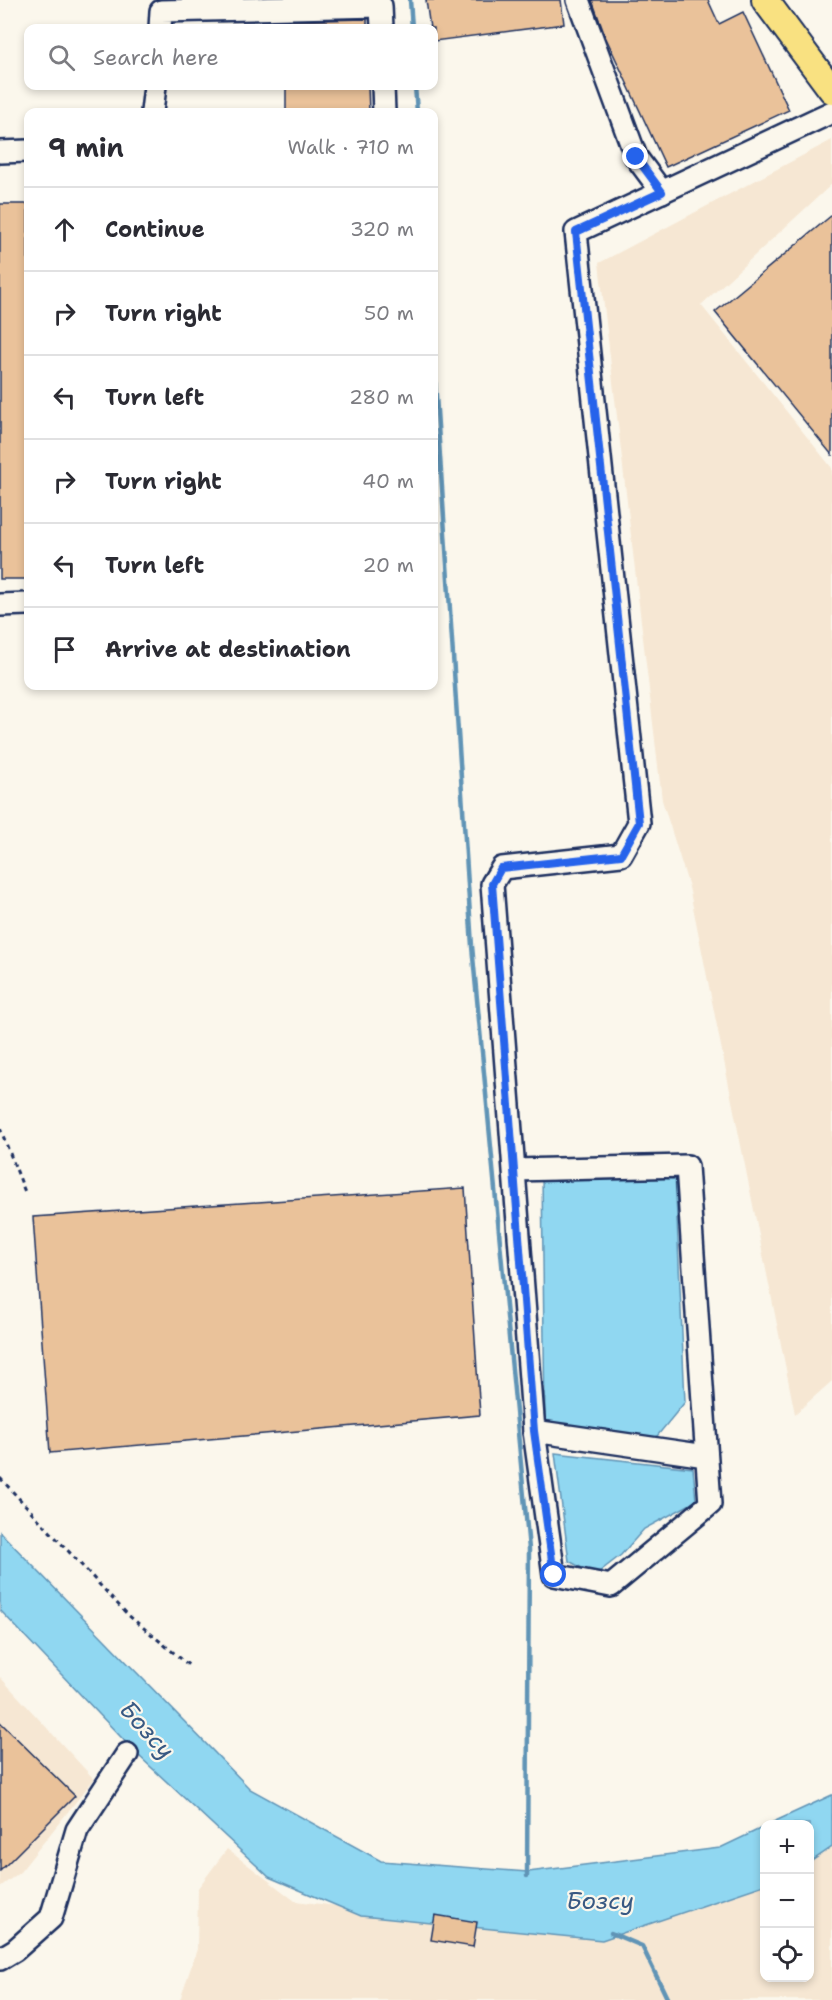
<!DOCTYPE html>
<meta charset="utf-8">
<style>
body{margin:0;font-family:"Shantell Sans",sans-serif;background:#f7f7f7;color:#2b2b33}
.controls{position:absolute;right:18px;bottom:18px;display:grid;overflow:hidden;border-radius:12px;box-shadow:0 3px 9px #0003}
.controls button{width:54px;height:54px;display:grid;place-items:center;padding:0;border:0;border-bottom:2px solid #e1e1e2;background:#fff;color:#2b2b33;font:30px sans-serif}
.stop{position:absolute;width:18px;height:18px;margin:-14px;border:4px solid #2563eb;border-radius:50%;background:#fff}
.stop.end{background:#2563eb;border-color:#fff;box-shadow:0 2px 6px #0008}
.list{margin:0;padding:0;list-style:none}
h2{display:flex;justify-content:space-between;align-items:center;height:78px;margin:0;padding:0 24px;font-size:26px}
h2 small{font-size:20px;font-weight:400;color:#7c7c81}
.list li{display:grid;grid-template-columns:39px 1fr auto;gap:18px;align-items:center;box-sizing:border-box;height:84px;padding:0 24px;border-top:2px solid #e1e1e2}
.list b{display:block;font-size:22px;white-space:nowrap}
.list em{font-size:20px;font-style:normal;color:#7c7c81}
.icon{flex:none;width:33px;height:33px;fill:none;stroke:currentColor;stroke-width:2;stroke-linecap:round;stroke-linejoin:round}
.map{position:relative;flex:none;width:832px;height:2000px;overflow:hidden}
.search{position:absolute;background:#fff;box-shadow:0 3px 9px #0003;left:24px;top:24px;width:414px;height:66px;display:flex;align-items:center;gap:15px;box-sizing:border-box;padding:0 21px;border-radius:12px;color:#7c7c81;font-size:22px}
.panel{position:absolute;background:#fff;box-shadow:0 3px 9px #0003;left:24px;top:108px;width:414px;height:582px;border-radius:12px}
.map>svg:first-child{display:block}
.built{fill:#f6e7d3}
.water{fill:#90d7f1;stroke:#6194b6;stroke-width:1.5}
.lines{fill:none;stroke-linecap:round;stroke-linejoin:round}
.stream{stroke:#6194b6;stroke-width:4.5}
.building{fill:#eac29a;stroke:#1b2f5e;stroke-width:1.5}
.minor-casing{stroke:#1b2f5e;stroke-width:26}
.major-casing{stroke:#1b2f5e;stroke-width:30}
.path{stroke:#1b2f5e;stroke-width:3;stroke-dasharray:4.5 4.5;stroke-linecap:butt}
.minor{stroke:#fbf7ec;stroke-width:21}
.major{stroke:#f9e181;stroke-width:26}
.route{stroke:#2563eb;stroke-width:8}
.labels{text-anchor:middle;dominant-baseline:central;stroke-width:4.5;stroke-linejoin:round;paint-order:stroke}
.water-label{font-size:24px;font-style:italic;fill:#385983;stroke:#fbf7ec}
</style>
<div class="map">
<svg width="832" height="2000" viewBox="0 0 832 2000">
<rect width="100%" height="100%" fill="#fbf7ec"/>
<filter id="ink" filterUnits="userSpaceOnUse"><feTurbulence type="fractalNoise" baseFrequency=".0167" numOctaves="2"/><feDisplacementMap in="SourceGraphic" scale="12" xChannelSelector="R" yChannelSelector="G"/><feConvolveMatrix kernelMatrix="1 2 1 2 8 2 1 2 1" color-interpolation-filters="sRGB"/></filter>
<g filter="url(#ink)">
<g class="built">
<polygon points="832,140 832,184 701,305 832,468 832,1381 795,1414 689,887 662,800 599,263"/>
<polygon points="0,1677 94,1779 20,1872 0,1887"/>
<polygon points="832,1843 832,2000 180,2000 197,1949 198,1888 227,1849 295,1901 510,1926 764,1871 764,1978 810,1978 810,1852"/>
</g>
<g class="water">
<polygon points="675,1173 685,1402 653,1441 611,1430 545,1424 542,1174"/>
<polygon points="555,1453 693,1468 696,1501 644,1529 621,1555 595,1575 569,1561"/>
<polygon points="0,1532 250,1789 381,1861 528,1872 720,1848 764,1827 764,1885 602,1940 361,1916 269,1877 138,1755 0,1610"/>
<polygon points="832,1795 832,1847 810,1862 810,1824 769,1824"/>
</g>
<g class="lines">
<g class="stream">
<polyline points="410,0 412,28"/>
<polyline points="415,86 417,112"/>
<polyline points="434,365 472,946 529,1549 527,1876"/>
<polyline points="611,1933 642,1946 668,2000"/>
</g>
</g>
<g class="building">
<polygon points="426,0 561,0 564,24 434,41 434,28 430,28"/>
<polygon points="592,0 708,0 719,24 743,12 789,110 666,167 605,36"/>
<polygon points="367,19 367,28 273,28 273,21"/>
<polygon points="286,86 368,86 369,112 286,112"/>
<rect x="0" y="204" width="28" height="375"/>
<polygon points="832,215 832,455 715,312"/>
<polygon points="465,1188 480,1415 50,1453 33,1217"/>
<polygon points="0,1722 75,1796 0,1871"/>
<polygon points="435,1915 477,1922 473,1947 431,1940"/>
</g>
<g class="lines">
<g class="minor-casing">
<g id="minor">
<polyline points="578,0 636,157 662,192"/>
<polyline points="160,28 161,11 381,6 382,28"/>
<polyline points="383,86 384,112"/>
<polyline points="152,112 155,86"/>
<polyline points="0,152 28,151"/>
<polyline points="0,605 28,604"/>
<polyline points="514,1170 687,1166 710,1504 611,1586 554,1575 534,1431 492,884 502,868 621,855 639,823 576,232 832,112"/>
<polyline points="534,1431 706,1456"/>
<polyline points="0,1959 15,1950 51,1918 77,1830 127,1754"/>
</g>
</g>
<g class="major-casing">
<polyline id="major" points="765,0 832,90"/>
</g>
<g class="path">
<polyline points="0,1128 25,1192"/>
<polyline points="0,1478 128,1615 191,1667"/>
</g>
<use href="#minor" class="minor"/>
<use href="#major" class="major"/>
</g>
</g>
<g class="lines" filter="url(#ink)">
<polyline class="route" points="554,1575 534,1431 492,884 501,868 621,855 639,823 576,232 662,192 636,157"/>
</g>
<g class="labels">
<g class="water-label">
<text transform="translate(147 1730) rotate(48)">Бозсу</text>
<text x="600" y="1901">Бозсу</text>
</g>
</g>
</svg>
<div class="controls">
<button>+</button>
<button>−</button>
<button><svg class="icon" aria-label="locate" viewBox="0 0 24 24"><circle cx="12" cy="12" r="6"/><path d="M12 2v4M12 18v4M2 12h4M18 12h4"/></svg></button>
</div>
<div class="stop" style="left:554px;top:1575px"></div>
<div class="stop end" style="left:636px;top:157px"></div>
<div class="search"><svg class="icon" aria-label="search" viewBox="0 0 24 24"><circle cx="10" cy="10" r="6"/><path d="M15 15l6 6"/></svg>Search here</div>
<section class="panel">
<h2>9 min<small>Walk · 710 m</small></h2>
<ul class="list">
<li><svg class="icon" aria-label="ahead" viewBox="0 0 24 24"><path d="M12 20V5M6 11l6-6 6 6"/></svg><div><b>Continue</b></div><em>320 m</em></li>
<li><svg class="icon" aria-label="right" viewBox="0 0 24 24"><path d="M7 20v-9h11M14 6l5 5-5 5"/></svg><div><b>Turn right</b></div><em>50 m</em></li>
<li><svg class="icon" aria-label="left" viewBox="0 0 24 24"><path d="M17 20v-9H6M10 6l-5 5 5 5"/></svg><div><b>Turn left</b></div><em>280 m</em></li>
<li><svg class="icon" aria-label="right" viewBox="0 0 24 24"><path d="M7 20v-9h11M14 6l5 5-5 5"/></svg><div><b>Turn right</b></div><em>40 m</em></li>
<li><svg class="icon" aria-label="left" viewBox="0 0 24 24"><path d="M17 20v-9H6M10 6l-5 5 5 5"/></svg><div><b>Turn left</b></div><em>20 m</em></li>
<li><svg class="icon" aria-label="arrive" viewBox="0 0 24 24"><path d="M6 21V4h12l-3 4 3 4H6"/></svg><div><b>Arrive at destination</b></div></li>
</ul>
</section>
</div>
